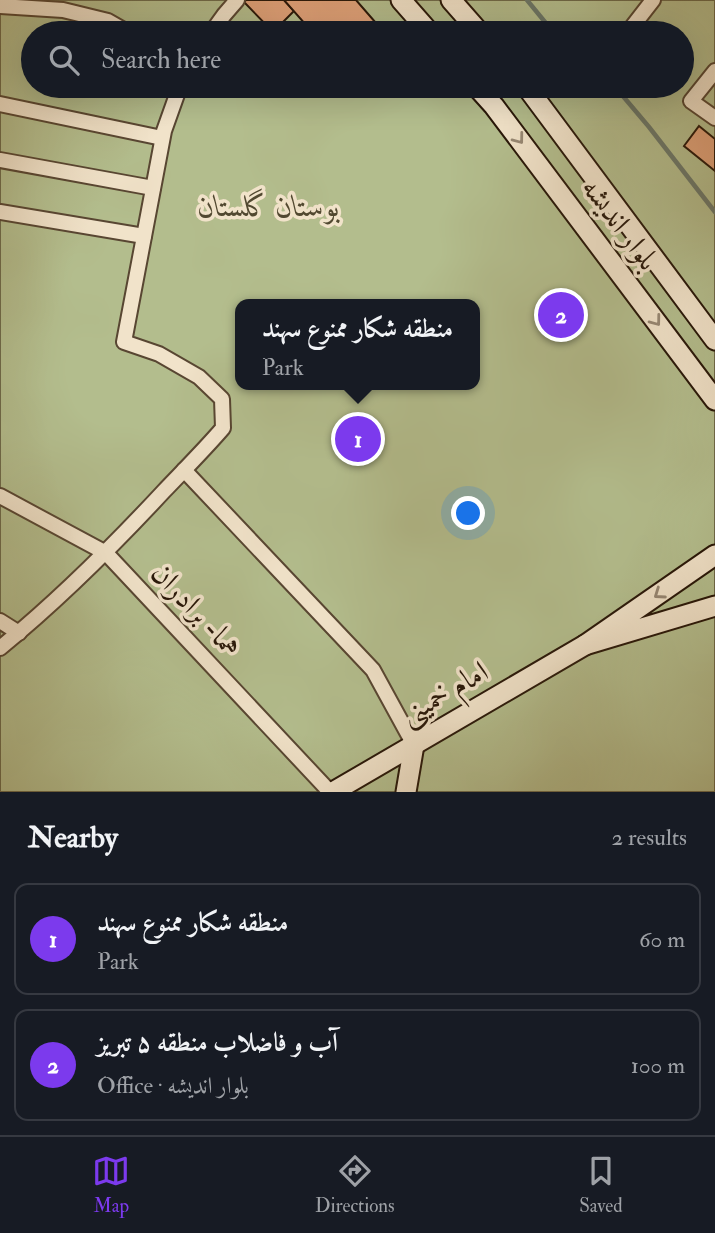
<!DOCTYPE html>
<meta charset="utf-8">
<style>
body{margin:0;font-family:"IM FELL Double Pica",Amiri,serif;background:#242831;color:#f1f3f6}
.you{position:absolute;left:469px;top:514px;width:24px;height:24px;margin:-18px;border:5px solid #fff;border-radius:50%;background:#1a73e8;box-shadow:0 0 0 10px #1a73e833}
.badge{display:grid;place-items:center;width:46px;height:46px;border-radius:50%;background:#7c3aed;color:#fff;font-size:23px;font-weight:700}
.pin{position:absolute;translate:-50% -50%;border:4px solid #fff;box-shadow:0 2px 7px #0006}
.popup{position:absolute;left:235px;top:299px;width:245px;height:91px;box-sizing:border-box;display:grid;place-content:center;border-radius:14px;background:#171b24;filter:drop-shadow(0 2px 5px #0005);font-size:23px;white-space:nowrap;color:#9ea1a6}
.popup b{font-size:26px;color:#f1f3f6}
.popup::after{content:'';position:absolute;left:50%;top:100%;margin-left:-14px;border:14px solid transparent;border-top-color:#171b24}
.list{margin:0;padding:0;list-style:none}
h2{display:flex;justify-content:space-between;align-items:center;height:91px;margin:0;padding:0 28px;font-size:30px}
h2 small{font-size:23px;font-weight:400;color:#9ea1a6}
.list li{display:grid;grid-template-columns:46px 1fr auto;gap:21px;align-items:center;box-sizing:border-box;height:112px;margin:0 14px 14px;padding:0 14px;border:2px solid #363941;border-radius:14px}
.list b{display:block;font-size:26px;white-space:nowrap}
.list p{margin:0;font-size:23px;white-space:nowrap;color:#9ea1a6}
.list em{font-size:23px;font-style:normal;color:#9ea1a6}
.icon{flex:none;width:38px;height:38px;fill:none;stroke:currentColor;stroke-width:2;stroke-linecap:round;stroke-linejoin:round}
.map{position:relative;flex:none;width:715px;height:792px;overflow:hidden}
.search{position:absolute;background:#171b24;box-shadow:0 7px 28px #0002;left:21px;right:21px;top:21px;height:77px;display:flex;align-items:center;gap:18px;box-sizing:border-box;padding:0 24px;border-radius:38px;color:#9ea1a6;font-size:26px}
.sheet{height:343px;background:#171b24}
nav{display:flex;justify-content:space-around;align-items:center;box-sizing:border-box;height:98px;border-top:2px solid #363941;background:#171b24;font-size:19px;color:#9ea1a6}
nav a{display:grid;justify-items:center;gap:4px}
nav .on{color:#7c3aed}
.map>svg:first-child{display:block}
.green{fill:#b3bd8d;stroke:#6d6a4a;stroke-width:2;fill-rule:evenodd}
.lines{fill:none;stroke-linecap:round;stroke-linejoin:round}
.stream{stroke:#6a7769;stroke-width:4.5}
.building{fill:#dfa179;stroke:#271608;stroke-width:2}
.minor-casing{stroke:#584632;stroke-width:18}
.secondary-casing{stroke:#271608;stroke-width:23}
.minor{stroke:#f1e3ca;stroke-width:14}
.secondary{stroke:#f1e3ca;stroke-width:19}
.oneway{stroke:#968773}
.labels{text-anchor:middle;dominant-baseline:central;stroke-width:7;stroke-linejoin:round;paint-order:stroke}
.park-label{font-size:30px;font-style:italic;fill:#514830;stroke:#f1e3ca}
.street-label{font-size:30px;fill:#271608;stroke:#f1e3ca}
</style>
<div class="map">
<svg width="715" height="792" viewBox="0 0 715 792">
<rect width="100%" height="100%" fill="#e9d4ae"/>
<filter id="stains"><feTurbulence type="fractalNoise" baseFrequency=".00286" numOctaves="4"/><feColorMatrix values="0 0 0 0 .2 0 0 0 0 .09 0 0 0 0 .02 0 0 0 .5 -.17"/></filter>
<radialGradient id="worn" r=".72"><stop offset=".6" stop-color="#630" stop-opacity="0"/><stop offset="1" stop-color="#630" stop-opacity=".3"/></radialGradient>
<path class="green" d="M 0,0 L 715,0 L 715,792 L 0,792 ZM 33,33 L 682,33 L 682,86 L 33,86 ZM 241,304 L 475,304 L 475,385 L 241,385 Z"/>
<g class="lines">
<g class="stream">
<polyline points="527,0 554,33"/>
<polyline points="622,95 649,127 715,212"/>
</g>
</g>
<g class="building">
<polygon points="246,0 284,0 294,11 273,32 244,2"/>
<polygon points="284,0 356,0 376,23 366,33 313,33"/>
<polygon points="699,126 715,139 715,171 684,146"/>
<polygon points="562,296 580,319 560,335 542,312"/>
</g>
<g class="lines">
<g class="minor-casing">
<g id="minor">
<polyline points="0,6 63,10 108,21 129,33"/>
<polyline points="632,27 653,0"/>
<polyline points="211,33 224,15 237,0"/>
<polyline points="715,71 691,101 715,118"/>
<polyline points="0,104 162,138"/>
<polyline points="0,160 153,188"/>
<polyline points="0,212 144,236"/>
<polyline points="184,470 373,670 414,745"/>
<polyline points="0,496 106,553 330,792"/>
<polyline points="0,621 19,633"/>
<path d="M 0,648 C 59,600 112,547 164,491 C 184,470 204,450 223,428 L 222,399 L 199,377 L 159,354 L 124,342 L 164,131 L 180,86"/>
</g>
</g>
<g class="secondary-casing">
<g id="secondary">
<polyline points="401,0 430,33"/>
<polyline points="451,0 480,33"/>
<polyline points="476,86 494,106 715,400"/>
<polyline points="526,86 715,340"/>
<polyline points="715,555 585,645 715,606"/>
<polyline points="333,792 585,645"/>
<polyline points="406,792 414,745"/>
</g>
</g>
<use href="#minor" class="minor"/>
<use href="#secondary" class="secondary"/>
</g>
<defs><path id="oneway-chevron" d="M-2-3.5L2.5 0L-2 3.5" fill="none" stroke-width="1.6" stroke-linecap="round" stroke-linejoin="round" transform="scale(1.75)"/></defs>
<g class="oneway">
<use href="#oneway-chevron" transform="translate(519 139) rotate(53)"/>
<use href="#oneway-chevron" transform="translate(656 321) rotate(53)"/>
<use href="#oneway-chevron" transform="translate(659 594) rotate(145)"/>
</g>
<g class="labels">
<g class="park-label">
<text x="269" y="206">بوستان گلستان</text>
</g>
<g class="street-label">
<text transform="translate(620 224) rotate(53)">بلوار اندیشه</text>
<text transform="translate(196 610) rotate(47)">هما- برادران</text>
<text transform="translate(444 693) rotate(-30)">امام خمینی</text>
</g>
</g>
<rect width="100%" height="100%" filter="url(#stains)"/>
<rect width="100%" height="100%" fill="url(#worn)"/>
</svg>
<div class="you"></div>
<div class="pin badge" style="left:358px;top:439px">1</div>
<div class="popup"><b>منطقه شکار ممنوع سهند</b>Park</div>
<div class="pin badge" style="left:561px;top:315px">2</div>
<div class="search"><svg class="icon" aria-label="search" viewBox="0 0 24 24"><circle cx="10" cy="10" r="6"/><path d="M15 15l6 6"/></svg>Search here</div>
</div>
<section class="sheet">
<h2>Nearby<small>2 results</small></h2>
<ul class="list">
<li><span class="badge">1</span><div><b>منطقه شکار ممنوع سهند</b><p>Park</p></div><em>60 m</em></li>
<li><span class="badge">2</span><div><b>آب و فاضلاب منطقه ۵ تبریز</b><p>Office · بلوار اندیشه</p></div><em>100 m</em></li>
</ul>
</section>
<nav>
<a class="on"><svg class="icon" aria-label="map" viewBox="0 0 24 24"><path d="M3 6l6-2 6 2 6-2v14l-6 2-6-2-6 2zM9 4v14M15 6v14"/></svg>Map</a>
<a><svg class="icon" aria-label="directions" viewBox="0 0 24 24"><path d="M12 3l9 9-9 9-9-9zM9 14v-3h6M13 9l2 2-2 2"/></svg>Directions</a>
<a><svg class="icon" aria-label="saved" viewBox="0 0 24 24"><path d="M7 4h10v16l-5-4-5 4z"/></svg>Saved</a>
</nav>
